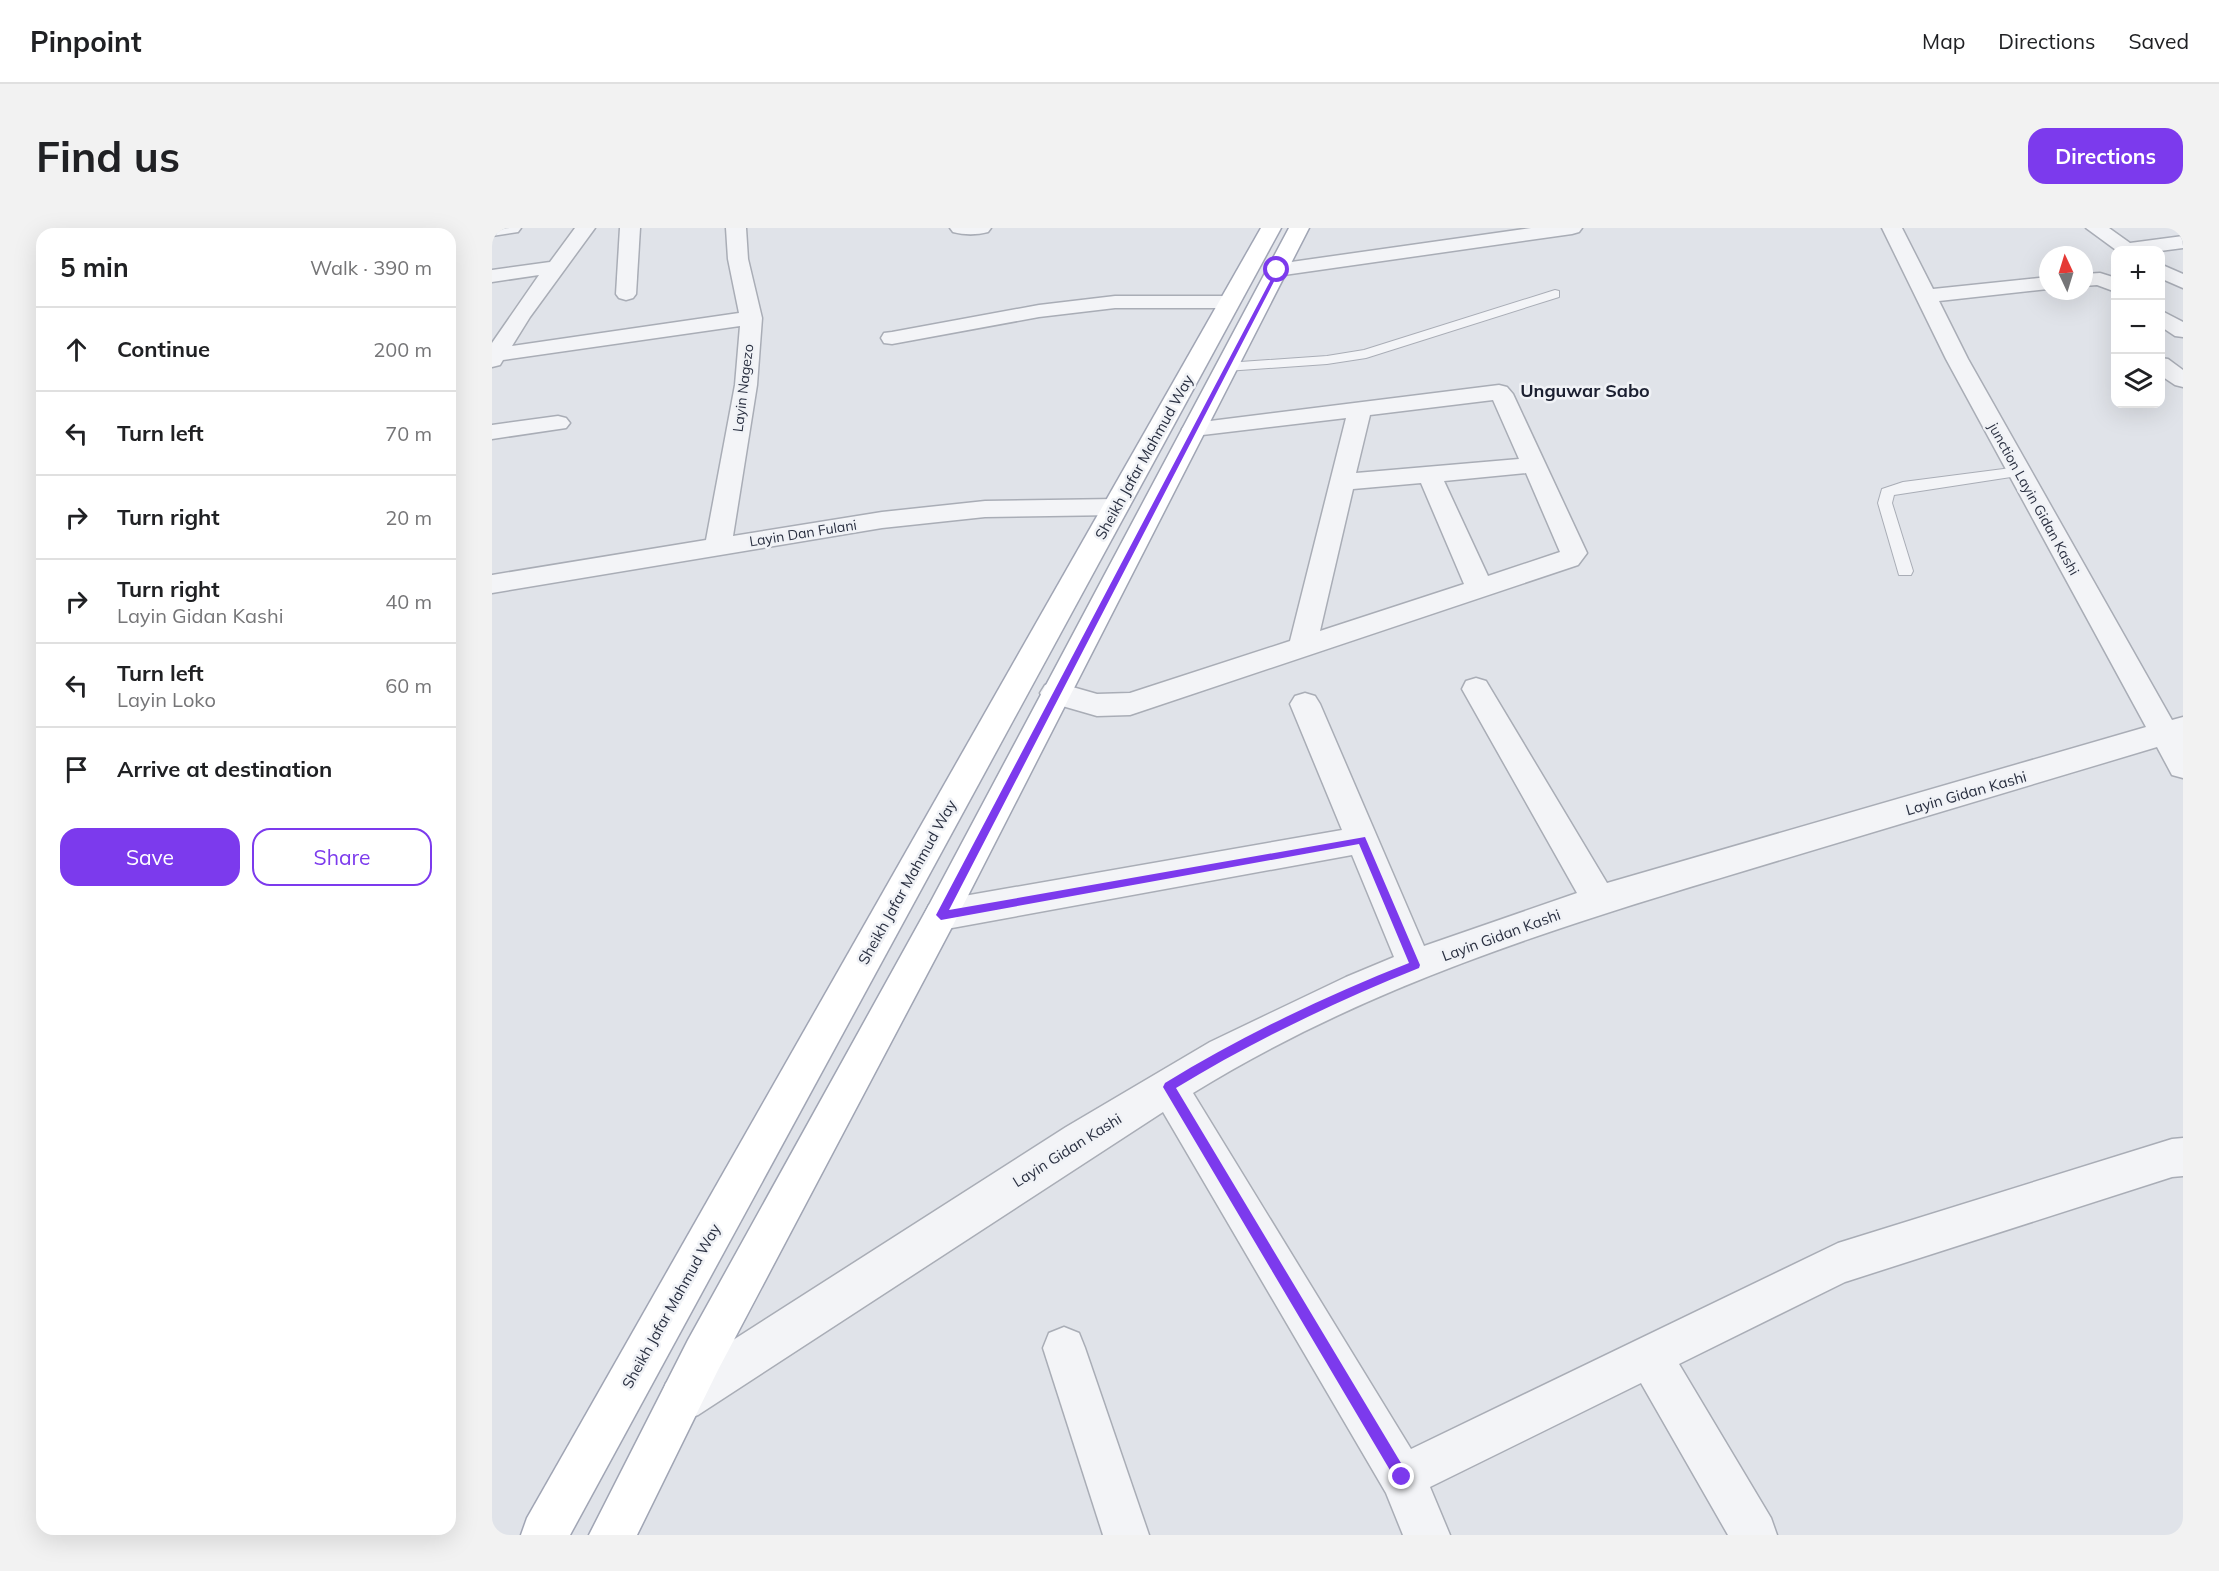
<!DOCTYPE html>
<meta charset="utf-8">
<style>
body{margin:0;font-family:Mulish,sans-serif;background:#f2f2f2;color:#202124}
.controls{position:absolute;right:18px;top:18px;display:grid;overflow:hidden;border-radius:12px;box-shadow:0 6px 24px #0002}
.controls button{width:54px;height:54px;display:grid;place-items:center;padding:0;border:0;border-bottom:2px solid #e0e0e0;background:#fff;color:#202124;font:30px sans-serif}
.compass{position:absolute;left:1547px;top:18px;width:54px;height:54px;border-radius:50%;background:#fff;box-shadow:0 6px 24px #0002;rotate:356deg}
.stop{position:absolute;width:18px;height:18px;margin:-14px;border:4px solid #7c3aed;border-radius:50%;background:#fff}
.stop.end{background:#7c3aed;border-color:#fff;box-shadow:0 2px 6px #0008}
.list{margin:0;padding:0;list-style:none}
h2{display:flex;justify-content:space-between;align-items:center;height:78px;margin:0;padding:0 24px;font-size:26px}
h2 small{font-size:20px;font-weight:400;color:#757577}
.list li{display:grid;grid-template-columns:39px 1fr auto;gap:18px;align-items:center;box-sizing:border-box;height:84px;padding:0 24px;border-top:2px solid #e0e0e0}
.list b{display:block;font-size:22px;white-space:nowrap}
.list p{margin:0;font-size:20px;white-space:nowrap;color:#757577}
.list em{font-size:20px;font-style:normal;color:#757577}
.actions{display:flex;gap:12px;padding:18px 24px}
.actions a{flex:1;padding:14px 0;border:2px solid #7c3aed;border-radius:18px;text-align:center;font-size:21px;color:#7c3aed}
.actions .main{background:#7c3aed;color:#fff}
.icon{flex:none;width:33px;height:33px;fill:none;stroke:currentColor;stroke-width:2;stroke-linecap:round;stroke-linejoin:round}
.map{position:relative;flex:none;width:1691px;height:1307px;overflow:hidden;border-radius:18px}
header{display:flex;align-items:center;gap:36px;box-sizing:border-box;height:84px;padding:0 30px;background:#fff;border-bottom:2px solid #e0e0e0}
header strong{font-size:28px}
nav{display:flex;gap:33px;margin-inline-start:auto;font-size:21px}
.intro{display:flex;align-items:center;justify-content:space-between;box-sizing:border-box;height:144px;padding:0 36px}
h1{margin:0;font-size:42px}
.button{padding:15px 27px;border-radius:18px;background:#7c3aed;color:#fff;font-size:21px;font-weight:700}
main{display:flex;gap:36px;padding:0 36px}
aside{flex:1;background:#fff;border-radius:18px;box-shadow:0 6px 24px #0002}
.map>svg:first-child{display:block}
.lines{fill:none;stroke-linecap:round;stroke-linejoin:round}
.lane-casing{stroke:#a9adb6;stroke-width:2}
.street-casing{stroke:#a9adb6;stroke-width:3}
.primary-casing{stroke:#a0a5b4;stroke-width:3}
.lane{fill:#f3f4f7;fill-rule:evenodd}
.street{fill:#f3f4f7;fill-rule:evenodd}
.primary{fill:#fff;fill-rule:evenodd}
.route{fill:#7c3aed}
.labels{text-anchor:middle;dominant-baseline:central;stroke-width:5;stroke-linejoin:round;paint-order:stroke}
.far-street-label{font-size:14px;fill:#292f40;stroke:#f0f2f6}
.street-label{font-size:15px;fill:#292f40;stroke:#f0f2f6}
.far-district-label{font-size:18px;font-weight:bold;fill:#1c2031;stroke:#f0f2f6}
</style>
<header>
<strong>Pinpoint</strong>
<nav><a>Map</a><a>Directions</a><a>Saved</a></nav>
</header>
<div class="intro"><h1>Find us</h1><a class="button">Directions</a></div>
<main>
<aside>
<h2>5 min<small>Walk · 390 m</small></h2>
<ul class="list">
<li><svg class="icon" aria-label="ahead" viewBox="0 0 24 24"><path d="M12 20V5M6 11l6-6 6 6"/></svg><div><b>Continue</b></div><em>200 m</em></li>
<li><svg class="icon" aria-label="left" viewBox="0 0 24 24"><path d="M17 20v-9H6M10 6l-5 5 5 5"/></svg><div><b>Turn left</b></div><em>70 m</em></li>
<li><svg class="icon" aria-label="right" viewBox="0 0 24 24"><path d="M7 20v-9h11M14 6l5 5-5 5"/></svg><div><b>Turn right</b></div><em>20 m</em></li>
<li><svg class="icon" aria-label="right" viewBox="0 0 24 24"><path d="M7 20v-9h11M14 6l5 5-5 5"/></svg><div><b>Turn right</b><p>Layin Gidan Kashi</p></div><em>40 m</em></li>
<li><svg class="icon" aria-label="left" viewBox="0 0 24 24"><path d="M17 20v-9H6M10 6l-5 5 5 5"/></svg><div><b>Turn left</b><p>Layin Loko</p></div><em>60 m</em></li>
<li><svg class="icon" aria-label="arrive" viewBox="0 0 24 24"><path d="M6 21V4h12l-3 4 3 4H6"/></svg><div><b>Arrive at destination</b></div></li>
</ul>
<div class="actions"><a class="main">Save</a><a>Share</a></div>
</aside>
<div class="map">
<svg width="1691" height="1307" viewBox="0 0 1691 1307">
<rect width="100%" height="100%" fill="#e0e3e9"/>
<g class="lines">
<g class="lane-casing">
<g id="lane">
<polygon points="1063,62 1067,63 1067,69 874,130 835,136 734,143 727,139 734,135 835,128 872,122"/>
<polygon points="1527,239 1532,241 1534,244 1532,247 1402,267 1400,275 1421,343 1419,347 1407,347 1386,275 1390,261 1411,254"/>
</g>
</g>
<g class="street-casing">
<g id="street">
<polygon points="0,0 29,0 26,4 0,8"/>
<polygon points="83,0 103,0 38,89 20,118 247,85 236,31 234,0 254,0 256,31 270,90 265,157 241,308 390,284 493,273 624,271 633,273 637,279 633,285 624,287 493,289 390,300 0,365 0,347 214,312 243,157 248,98 11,132 8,137 0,139 0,115 47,47 0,54 0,42 58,34"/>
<polygon points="128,0 148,0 144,66 141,70 134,72 127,70 124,66"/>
<path d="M 458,0 L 499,0 L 496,4 C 485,7 472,7 461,4 Z"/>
<polygon points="1039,0 1090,0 1087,4 1080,6 785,48 778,46 775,42 778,38 785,36"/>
<path d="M 1390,0 L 1410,0 L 1441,61 L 1556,49 L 1556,61 L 1447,73 L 1476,131 L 1680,492 L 1691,489 L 1691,550 L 1680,547 L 1665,519 C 1529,560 1392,601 1255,642 C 1064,699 872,759 701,865 L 919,1221 L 1346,1015 L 1680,911 L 1691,910 L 1691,948 L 1680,949 L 1353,1054 L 1187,1136 L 1279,1290 L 1285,1307 L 1236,1307 L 1149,1155 L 938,1259 L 958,1307 L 911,1307 L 894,1265 L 671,884 L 206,1187 L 190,1193 L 174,1187 L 168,1171 L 174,1155 L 574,899 L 718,814 L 854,749 L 902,729 L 860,627 L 449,702 L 437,697 L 432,687 L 437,677 L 449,672 L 850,602 L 798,476 L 803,468 L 813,465 L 823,468 L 828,476 L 932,718 L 1085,665 L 970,461 L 974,453 L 984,450 L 994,453 L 1115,655 L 1654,499 L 1454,131 Z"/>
<polygon points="1594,0 1617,0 1638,15 1691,8 1691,20 1668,23 1624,22"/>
<polygon points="1668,36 1691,46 1691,60 1668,50"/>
<polygon points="1608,45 1624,50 1624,64 1605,57 1592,58 1592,46"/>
<polygon points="623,68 738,68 745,70 748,74 745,78 738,80 623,80 547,89 400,116 392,115 389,110 392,105 400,104 547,77"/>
<polygon points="1668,82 1691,94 1691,109 1683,108 1668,98"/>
<polygon points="1668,130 1676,131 1691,142 1691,159 1683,157 1668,147"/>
<path d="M 1007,157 L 1015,159 L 1021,166 L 1095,325 L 1086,337 L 638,487 L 605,488 L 553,473 L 548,465 L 553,457 L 563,454 L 605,466 L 638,465 L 798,413 L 854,190 L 702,208 L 694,206 L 690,201 L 694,196 ZM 1001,172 L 1027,231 L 864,245 L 878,187 ZM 1034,245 L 1068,324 L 996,348 L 952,253 ZM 929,255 L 972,356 L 828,403 L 861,261 Z"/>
<polygon points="66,188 74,190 78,195 74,200 0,211 0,197"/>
<polygon points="572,1099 587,1105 593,1120 657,1307 611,1307 551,1120 557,1105"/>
</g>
</g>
<g class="primary-casing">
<g id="primary">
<polygon points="769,0 789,0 78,1307 29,1307 35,1290"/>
<polygon points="797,0 817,0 461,697 226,1142 145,1307 97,1307 196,1112 437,677"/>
</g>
</g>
<use href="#lane" class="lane"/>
<use href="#street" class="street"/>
<use href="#primary" class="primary"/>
</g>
<path class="route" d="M 785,40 L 788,42 L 457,682 L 873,609 L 928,737 L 927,740 C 843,774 761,813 684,860 L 915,1245 L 917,1249 L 915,1254 L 910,1256 L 905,1254 L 671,859 L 673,855 C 750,808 833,768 917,735 L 867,616 L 449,692 L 444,687 Z"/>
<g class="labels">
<g class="far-street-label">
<text transform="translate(251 160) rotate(-83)">Layin Nagezo</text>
<text transform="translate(1542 271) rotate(61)">junction Layin Gidan Kashi</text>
<text transform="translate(311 305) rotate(-9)">Layin Dan Fulani</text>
</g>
<g class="street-label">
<text transform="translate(652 229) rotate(-61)">Sheikh Jafar Mahmud Way</text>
<text transform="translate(1474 565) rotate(-16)">Layin Gidan Kashi</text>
<text transform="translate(415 654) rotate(-61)">Sheikh Jafar Mahmud Way</text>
<text transform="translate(1009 707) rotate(-20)">Layin Gidan Kashi</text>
<text transform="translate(575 922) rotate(-32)">Layin Gidan Kashi</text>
<text transform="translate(179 1078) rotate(-61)">Sheikh Jafar Mahmud Way</text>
</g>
<g class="far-district-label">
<text x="1093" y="162">Unguwar Sabo</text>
</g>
</g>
</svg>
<div class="controls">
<button>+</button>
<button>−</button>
<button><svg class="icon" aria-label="layers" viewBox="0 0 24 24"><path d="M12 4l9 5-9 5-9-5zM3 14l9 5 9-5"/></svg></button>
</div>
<svg class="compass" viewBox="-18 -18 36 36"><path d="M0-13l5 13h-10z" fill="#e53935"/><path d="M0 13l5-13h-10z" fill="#757577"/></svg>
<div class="stop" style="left:785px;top:42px"></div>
<div class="stop end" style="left:910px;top:1249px"></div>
</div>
</main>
